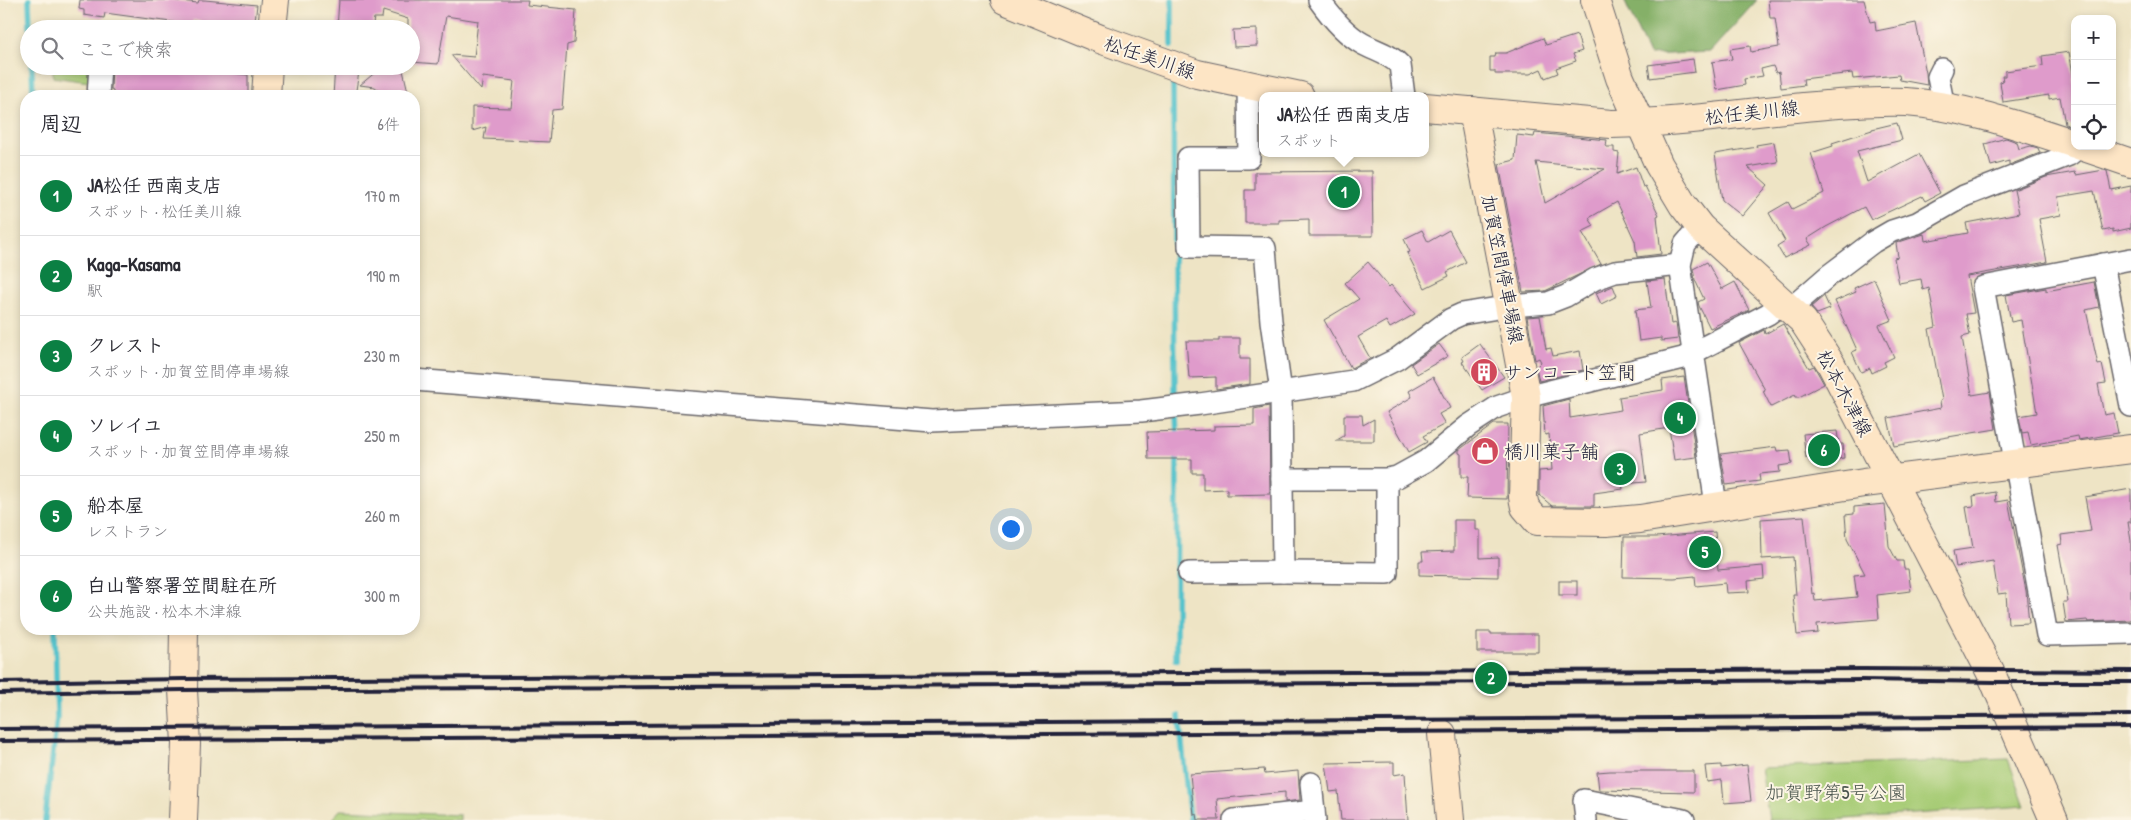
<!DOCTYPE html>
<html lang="ja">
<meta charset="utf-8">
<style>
body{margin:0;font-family:"Patrick Hand","Klee One",sans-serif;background:#f7f7f7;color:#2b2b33}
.controls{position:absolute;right:15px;top:15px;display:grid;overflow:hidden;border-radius:10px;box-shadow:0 2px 8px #0003}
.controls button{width:45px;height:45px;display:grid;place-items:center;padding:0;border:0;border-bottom:1px solid #e1e1e2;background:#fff;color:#2b2b33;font:25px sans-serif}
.you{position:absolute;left:1010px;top:528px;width:18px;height:18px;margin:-12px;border:4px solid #fff;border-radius:50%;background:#1a73e8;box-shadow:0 0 0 8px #1a73e833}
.badge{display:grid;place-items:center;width:32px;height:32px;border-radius:50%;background:#0b8043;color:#fff;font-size:16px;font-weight:700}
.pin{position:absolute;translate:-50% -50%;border:2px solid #fff;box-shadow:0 1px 5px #0006}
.popup{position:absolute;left:1259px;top:92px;width:170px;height:65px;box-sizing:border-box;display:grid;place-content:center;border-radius:10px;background:#fff;filter:drop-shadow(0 1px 4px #0005);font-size:16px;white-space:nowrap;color:#7c7c81}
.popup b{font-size:19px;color:#2b2b33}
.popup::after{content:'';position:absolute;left:50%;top:100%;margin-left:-10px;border:10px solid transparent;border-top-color:#fff}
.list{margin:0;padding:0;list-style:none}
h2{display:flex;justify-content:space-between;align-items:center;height:65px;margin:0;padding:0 20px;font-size:21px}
h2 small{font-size:16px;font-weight:400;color:#7c7c81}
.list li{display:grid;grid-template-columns:32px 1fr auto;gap:15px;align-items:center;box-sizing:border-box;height:80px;padding:0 20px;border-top:1px solid #e1e1e2}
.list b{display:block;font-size:19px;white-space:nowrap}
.list p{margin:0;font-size:16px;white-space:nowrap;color:#7c7c81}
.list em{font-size:16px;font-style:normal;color:#7c7c81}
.icon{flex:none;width:28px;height:28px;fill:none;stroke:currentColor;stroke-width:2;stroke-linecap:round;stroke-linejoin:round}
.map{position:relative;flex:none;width:2131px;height:820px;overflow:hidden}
.search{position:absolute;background:#fff;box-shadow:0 2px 8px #0003;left:20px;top:20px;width:400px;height:55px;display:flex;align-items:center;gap:12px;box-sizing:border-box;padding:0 18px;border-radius:28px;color:#7c7c81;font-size:19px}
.panel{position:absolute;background:#fff;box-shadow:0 2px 8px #0003;left:20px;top:90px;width:400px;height:545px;border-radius:20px}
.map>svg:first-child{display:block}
.green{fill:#a7cc76;stroke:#647758}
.forest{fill:#85b067;stroke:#546951}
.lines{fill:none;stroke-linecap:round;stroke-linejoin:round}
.stream{stroke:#56c3cc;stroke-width:5.5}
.building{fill:#df9bcb;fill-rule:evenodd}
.street-casing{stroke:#69666b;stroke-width:24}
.secondary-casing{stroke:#69666b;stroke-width:30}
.street{stroke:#fff;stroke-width:21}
.secondary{stroke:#fde5c5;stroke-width:28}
.rail{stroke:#22223b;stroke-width:4}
.labels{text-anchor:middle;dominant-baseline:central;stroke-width:4;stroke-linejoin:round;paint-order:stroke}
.street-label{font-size:19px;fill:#22223b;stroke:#fcf5e5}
.poi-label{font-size:19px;fill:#22223b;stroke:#fcf5e5;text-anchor:start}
.park-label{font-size:19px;fill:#4a554d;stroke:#fcf5e5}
</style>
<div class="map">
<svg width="2131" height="820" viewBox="0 0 2131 820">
<rect width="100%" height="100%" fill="#fcf5e5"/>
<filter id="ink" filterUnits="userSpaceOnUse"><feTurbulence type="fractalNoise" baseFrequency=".02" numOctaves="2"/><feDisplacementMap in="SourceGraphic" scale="10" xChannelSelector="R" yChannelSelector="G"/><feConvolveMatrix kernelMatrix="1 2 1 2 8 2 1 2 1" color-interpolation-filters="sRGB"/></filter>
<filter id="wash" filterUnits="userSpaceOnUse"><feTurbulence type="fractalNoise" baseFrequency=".0096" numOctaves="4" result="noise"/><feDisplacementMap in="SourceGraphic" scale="20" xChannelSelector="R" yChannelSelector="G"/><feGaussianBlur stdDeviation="1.12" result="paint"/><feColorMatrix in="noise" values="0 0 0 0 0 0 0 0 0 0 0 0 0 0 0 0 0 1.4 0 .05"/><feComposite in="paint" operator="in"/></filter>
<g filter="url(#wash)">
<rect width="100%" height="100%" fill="#eee4c5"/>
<g class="green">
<polygon points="53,66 91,66 89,82 53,77"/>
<polygon points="2008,759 2025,806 1831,820 1769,820 1761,768"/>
<polygon points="340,810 460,815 460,820 331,820"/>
</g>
<polygon class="forest" points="1624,0 1757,0 1710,52 1649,55"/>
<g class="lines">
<g class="stream">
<polyline points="29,0 30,29"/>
<polyline points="1172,46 1172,0"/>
<polyline points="32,66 33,96"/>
<polyline points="1173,85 1175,400"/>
<polyline points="1176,413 1177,438"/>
<polyline points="1176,660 1177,452"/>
<polyline points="1179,716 1190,820"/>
<polyline points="45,820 57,718 55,629"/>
</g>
</g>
<g id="blocks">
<g class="building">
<polygon points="80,0 170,0 198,3 199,0 205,0 257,5 254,29 238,29 193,20 193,25 105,13 104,18 84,15 84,10 79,9"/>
<polygon points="339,0 528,0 527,5 576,10 574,43 567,45 562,109 552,110 549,142 484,139 486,127 472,131 472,107 511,108 514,81 483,77 481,90 451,55 474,57 478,21 446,16 438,64 411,62 411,29 408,29 408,19 383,11 382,18 374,18 372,29 337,29"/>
<polygon points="1768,0 1864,0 1870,22 1875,21 1876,31 1916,23 1926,73 1927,85 1900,80 1899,75 1853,79 1852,73 1803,79 1804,85 1781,88 1779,72 1776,73 1773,66 1761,69 1763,76 1744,79 1745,85 1717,90 1712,62 1732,59 1730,49 1750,46 1751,52 1779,47 1775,18 1770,18"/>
<polygon points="1257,29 1257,46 1234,47 1233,30"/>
<polygon points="1577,35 1582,51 1573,54 1576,61 1556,68 1558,73 1545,78 1541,69 1530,74 1495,74 1495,71 1490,71 1490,57 1495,57 1496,53 1506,53 1543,38 1546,45"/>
<polygon points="2069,52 2075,85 2075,127 2065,124 2060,97 2049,99 2049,95 2003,102 2000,82 2003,81 2002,76 2005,76 2005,71 2043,66 2042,56"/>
<polygon points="1693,59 1695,72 1650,78 1648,65"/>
<polygon points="112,66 171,70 196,69 248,75 248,96 113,96 113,90 111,89"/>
<polygon points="335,66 360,66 355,96 333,96"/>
<polygon points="383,66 402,66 409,96 387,96 375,87 360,85"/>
<polygon points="1897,123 1902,140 1857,151 1867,182 1919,154 1940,193 1925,201 1922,196 1871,220 1864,207 1826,227 1807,239 1811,245 1784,258 1777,246 1785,241 1769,213 1788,202 1792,209 1824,193 1811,153 1833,146 1832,143 1872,130 1872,129"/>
<path d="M 1535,133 L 1607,140 L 1606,147 L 1614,147 L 1614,152 L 1619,153 L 1617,174 L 1636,167 L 1643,187 L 1645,186 L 1659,215 L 1657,216 L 1661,254 L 1637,257 L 1635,241 L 1617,202 L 1589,218 L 1594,226 L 1582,232 L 1601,264 L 1545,291 L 1523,292 L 1499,164 L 1515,160 L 1517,135 L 1534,137 ZM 1536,162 L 1605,169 L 1545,203 Z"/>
<polygon points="2006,138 2017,142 2019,149 2031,146 2038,148 2040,153 2009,165 2009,161 1991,166 1985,144"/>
<polygon points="1774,142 1778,162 1748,167 1768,185 1742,216 1722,200 1715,154 1757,147 1756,145"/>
<polygon points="2104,170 2107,171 2111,190 2131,186 2131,228 2113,232 2113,229 2103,231 2094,191 2058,197 2061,215 2039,219 2047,262 1967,276 1974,313 1966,314 1970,335 1962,337 1967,367 1972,395 1990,392 1996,429 1894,446 1888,418 1941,408 1940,401 1942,400 1929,329 1936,327 1929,288 1923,290 1921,279 1899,283 1894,258 1898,257 1896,243 1924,234 1925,241 1968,233 1966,223 2019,213 2014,190 2046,177 2075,172 2076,175"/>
<polygon points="1372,171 1373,236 1309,236 1309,219 1279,220 1279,223 1245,223 1245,190 1255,190 1255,172"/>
<polygon points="1422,230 1428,242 1449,230 1466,262 1447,272 1449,276 1425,288 1407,253 1410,252 1404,239"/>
<polygon points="1368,262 1389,287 1391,285 1415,314 1390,328 1386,321 1358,337 1370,358 1351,368 1324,320 1359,299 1345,283"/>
<polygon points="1707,262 1722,289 1735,282 1749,310 1710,328 1699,306 1698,302 1704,299 1695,280 1693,269"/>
<polygon points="1665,279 1671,324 1676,323 1678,339 1661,341 1661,338 1639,341 1635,310 1651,308 1647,281"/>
<polygon points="1874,279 1892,320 1879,325 1894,357 1884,362 1886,366 1872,373 1870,368 1861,372 1852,352 1857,350 1835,301 1856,292 1854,288"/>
<polygon points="2094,282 2099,307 2086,310 2098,365 2102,364 2106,383 2098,384 2104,415 2114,413 2118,433 2079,440 2078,436 2031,445 2028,432 2022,433 2019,416 2037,413 2031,378 2021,320 2011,322 2006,295 2046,288 2046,291"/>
<polygon points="1613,286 1617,296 1601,304 1596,293"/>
<polygon points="1824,296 1830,309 1817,314 1811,307"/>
<polygon points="1540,316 1546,349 1551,348 1553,356 1580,351 1583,370 1539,381 1536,367 1541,362 1539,358 1535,360 1527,317"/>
<polygon points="1783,324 1809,368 1814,366 1824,384 1799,397 1796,397 1795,395 1771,407 1763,391 1765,390 1739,343 1764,330 1765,334"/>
<polygon points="1219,338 1240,338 1240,359 1250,359 1250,384 1216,389 1216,377 1189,378 1186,341 1219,341"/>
<polygon points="1439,344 1448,356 1417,374 1411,364"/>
<polygon points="1480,344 1504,377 1482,390 1462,362 1464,361 1462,357"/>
<polygon points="1433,377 1450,408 1439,414 1445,424 1423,436 1427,442 1409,452 1387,412 1412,397 1409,391"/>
<polygon points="1684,377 1696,457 1674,460 1669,428 1640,433 1646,482 1622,484 1623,489 1594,493 1594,506 1552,506 1539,495 1539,471 1552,470 1549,434 1545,435 1543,406 1569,399 1570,418 1621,410 1619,397 1663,390 1662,380"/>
<polygon points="1269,406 1270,494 1227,495 1227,489 1203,490 1203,473 1192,473 1192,459 1148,459 1147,432 1214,430 1214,426 1254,425 1254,409"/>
<polygon points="1344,415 1362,415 1363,425 1374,419 1374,441 1335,441 1344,436"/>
<polygon points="1494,424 1508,424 1507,499 1467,498 1468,477 1461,477 1461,454 1459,453 1459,450"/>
<polygon points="1837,431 1839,444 1843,444 1844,458 1820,461 1820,457 1806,458 1803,434"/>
<polygon points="1776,447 1777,451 1790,450 1792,464 1779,466 1780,472 1759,474 1760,481 1726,485 1721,454"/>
<polygon points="2131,489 2131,522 2128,522 2131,541 2131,620 2088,622 2087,620 2066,622 2063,602 2068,602 2058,545 2062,544 2061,535 2091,531 2085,497"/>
<polygon points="1995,492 1996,502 2008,500 2026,591 2029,623 2008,624 2006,593 1998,594 1993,561 1956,567 1953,551 1973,548 1966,507 1974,506 1973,496"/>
<polygon points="1885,504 1889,546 1897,561 1903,561 1904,569 1908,569 1911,591 1877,595 1879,619 1817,624 1818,633 1797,635 1793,595 1796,595 1793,557 1762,559 1761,519 1804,516 1812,594 1814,593 1815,601 1857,597 1854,575 1865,574 1847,539 1845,515 1854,514 1854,507"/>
<polygon points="1454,520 1476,520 1476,530 1480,530 1480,558 1498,557 1498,577 1419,575 1419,561 1423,561 1422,552 1454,551"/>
<polygon points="1715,532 1718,570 1763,566 1764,579 1748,581 1749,592 1726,593 1725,583 1696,586 1695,576 1674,578 1623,577 1624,537 1656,537"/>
<rect x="1559" y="581" width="18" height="14"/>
<polygon points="1477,632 1491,632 1491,634 1538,634 1538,652 1477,652"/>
<polygon points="1394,762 1394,775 1405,773 1408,820 1341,820 1338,791 1330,792 1326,763"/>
<polygon points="1721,765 1721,768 1747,765 1751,801 1724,803 1722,780 1707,782 1705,766"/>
<polygon points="1264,769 1265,774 1298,771 1300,800 1285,802 1285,792 1217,799 1219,820 1198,820 1197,814 1194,815 1190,774"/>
<polygon points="1610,771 1694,771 1694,792 1599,790 1597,772"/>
</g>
</g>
</g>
<g filter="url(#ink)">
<use href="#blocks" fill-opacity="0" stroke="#69666b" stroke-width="1"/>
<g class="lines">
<g class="street-casing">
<g id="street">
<path d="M 1319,0 C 1331,17 1345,34 1363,44 C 1376,51 1390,54 1400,65 L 1404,96"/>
<polyline points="1942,69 1938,77 1944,107"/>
<polyline points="98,96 100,66"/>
<polyline points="1700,227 1685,244 1680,265 1716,505"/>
<polyline points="2131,259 1983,287 2047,635 2131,633"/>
<polyline points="2103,264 2131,406"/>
<polyline points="1790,309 1828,276 1873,242 1892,231 1917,223 1964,196 2069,155 2080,146"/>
<polyline points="414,380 932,421 1141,411 1200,404 1353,381 1397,359 1451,319 1462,314 1510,306 1548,303 1566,296 1595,279 1615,272 1680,265"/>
<polyline points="1282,479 1387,479 1387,573 1283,572"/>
<polyline points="1387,479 1397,477 1426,461 1468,426 1497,407 1526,397 1683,358 1768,314 1783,303"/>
<polyline points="1189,573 1283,572 1281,392 1271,321 1265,248 1189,247 1188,158 1249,158 1248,86"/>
<polyline points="1311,783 1314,811"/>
<polyline points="1234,820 1314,811 1315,820"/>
<polyline points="1586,820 1584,800 1684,820"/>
</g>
</g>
<g class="secondary-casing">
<g id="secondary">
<polyline points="1005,0 1100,39 1197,74 1300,96"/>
<polyline points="1595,0 1620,78 1659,165 1683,205 1700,227 1803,321 1831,364 1990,671 2054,820"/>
<polyline points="272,29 275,0"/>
<polyline points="266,96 268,66"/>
<path d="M 1425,107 L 1611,124 C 1683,123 1754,111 1826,105 C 1853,103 1879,101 1906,102 C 1964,106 2020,126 2075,144"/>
<polyline points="1473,111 1526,397 1523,497 1525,507 1537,521 1606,522 1640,519 1864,483 2131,449"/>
<polyline points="2081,146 2131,163"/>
<polyline points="1442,734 1450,820"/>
<polyline points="183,820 186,744 183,690 184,629"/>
</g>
</g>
<use href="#street" class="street"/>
<use href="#secondary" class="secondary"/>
<g class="rail">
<polyline points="0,682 183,679 1863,669 2131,671"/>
<polyline points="0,693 183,690 1863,680 1995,682 2131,682"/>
<polyline points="0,729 2131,715"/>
<polyline points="0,741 2131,727"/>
</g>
</g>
</g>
<defs>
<g id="building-disc" transform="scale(1.4375)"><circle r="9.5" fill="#d1495b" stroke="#fcf5e5"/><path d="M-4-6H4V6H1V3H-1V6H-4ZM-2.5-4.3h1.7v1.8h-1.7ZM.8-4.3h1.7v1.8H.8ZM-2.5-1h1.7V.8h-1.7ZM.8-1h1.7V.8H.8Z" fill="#fff"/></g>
<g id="shop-disc" transform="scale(1.4375)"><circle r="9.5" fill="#d1495b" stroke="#fcf5e5"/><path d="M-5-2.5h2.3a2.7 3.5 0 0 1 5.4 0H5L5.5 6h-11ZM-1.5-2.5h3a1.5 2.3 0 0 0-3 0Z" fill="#fff"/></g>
</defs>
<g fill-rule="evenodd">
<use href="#building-disc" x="1484" y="372"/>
<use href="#shop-disc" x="1485" y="451"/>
</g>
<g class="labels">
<g class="street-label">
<text transform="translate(1150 57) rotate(19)">松任美川線</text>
<text transform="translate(1752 112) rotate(-6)">松任美川線</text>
<text transform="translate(1503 269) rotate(79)">加賀笠間停車場線</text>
<text transform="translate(1845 393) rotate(62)">松本木津線</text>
</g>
<g class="poi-label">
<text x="1503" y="372">サンコート笠間</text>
<text x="1504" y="451">橋川菓子舗</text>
</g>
<g class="park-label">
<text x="1836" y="792">加賀野第5号公園</text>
</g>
</g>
</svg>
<div class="controls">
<button>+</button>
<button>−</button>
<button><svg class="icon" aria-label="locate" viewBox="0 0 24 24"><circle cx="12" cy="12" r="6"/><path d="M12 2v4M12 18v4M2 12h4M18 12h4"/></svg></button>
</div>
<div class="you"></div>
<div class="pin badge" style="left:1344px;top:192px">1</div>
<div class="popup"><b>JA松任 西南支店</b>スポット</div>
<div class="pin badge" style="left:1491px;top:678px">2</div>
<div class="pin badge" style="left:1620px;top:469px">3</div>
<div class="pin badge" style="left:1680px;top:418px">4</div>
<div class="pin badge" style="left:1705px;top:552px">5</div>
<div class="pin badge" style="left:1824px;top:450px">6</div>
<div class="search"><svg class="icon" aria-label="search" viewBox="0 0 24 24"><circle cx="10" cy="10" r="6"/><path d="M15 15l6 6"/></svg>ここで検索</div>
<section class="panel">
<h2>周辺<small>6件</small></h2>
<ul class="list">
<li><span class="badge">1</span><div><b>JA松任 西南支店</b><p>スポット · 松任美川線</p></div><em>170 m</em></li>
<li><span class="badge">2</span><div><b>Kaga-Kasama</b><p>駅</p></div><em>190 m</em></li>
<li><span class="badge">3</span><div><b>クレスト</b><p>スポット · 加賀笠間停車場線</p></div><em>230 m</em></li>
<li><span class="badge">4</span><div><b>ソレイユ</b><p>スポット · 加賀笠間停車場線</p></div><em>250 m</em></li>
<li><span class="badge">5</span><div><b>船本屋</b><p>レストラン</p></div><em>260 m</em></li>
<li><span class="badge">6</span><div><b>白山警察署笠間駐在所</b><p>公共施設 · 松本木津線</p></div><em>300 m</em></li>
</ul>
</section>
</div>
